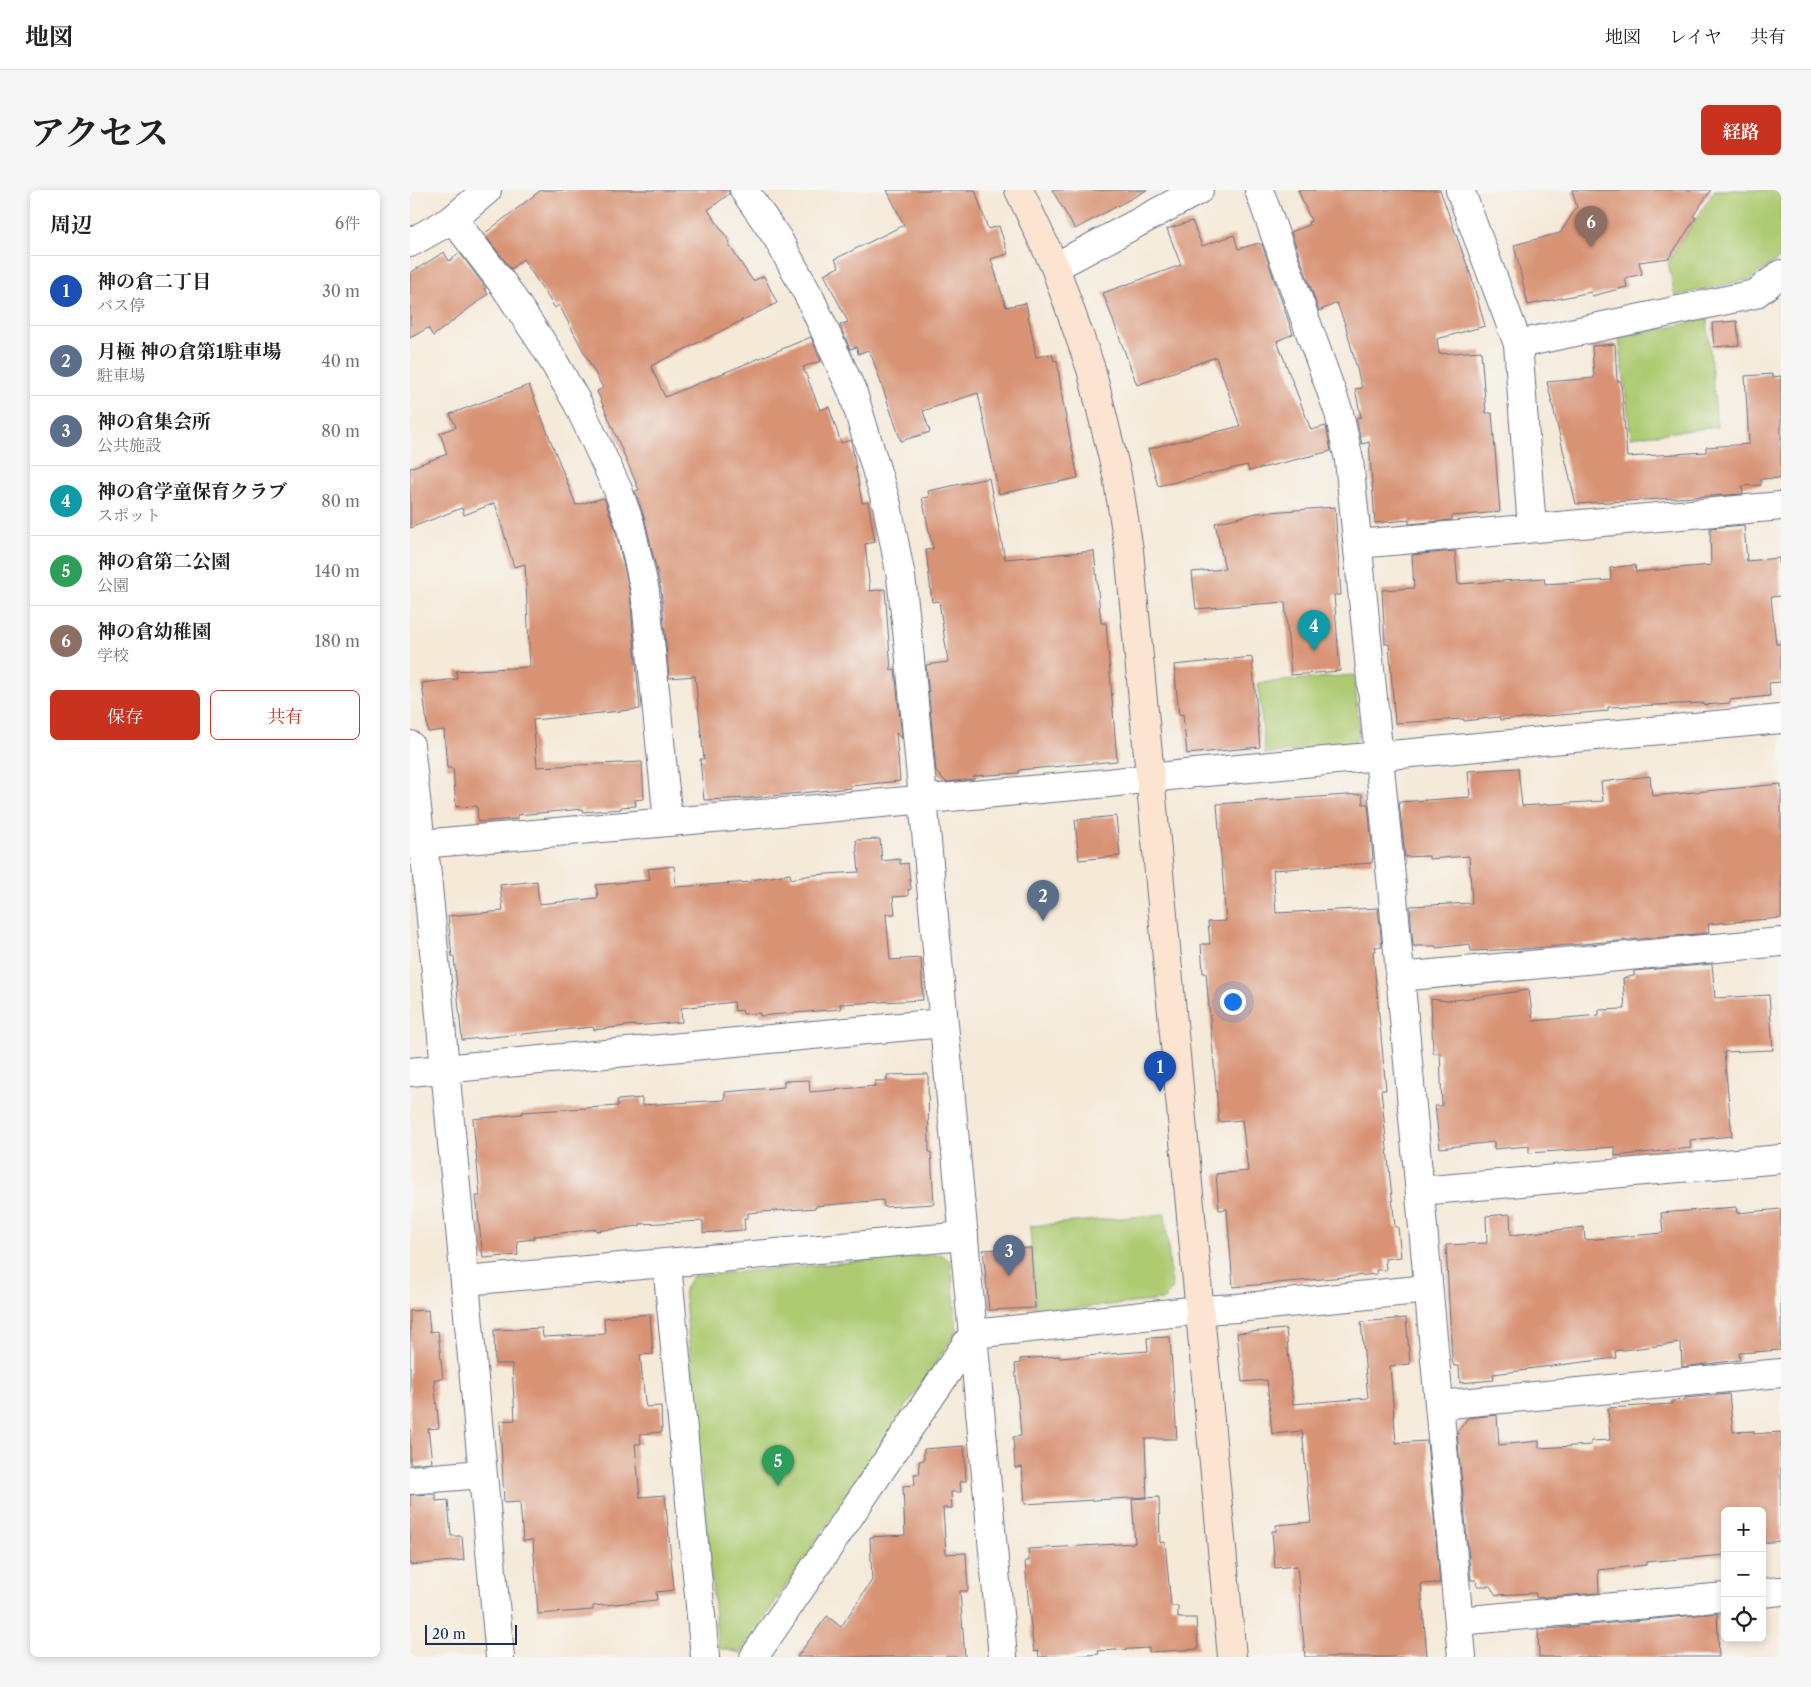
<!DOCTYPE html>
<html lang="ja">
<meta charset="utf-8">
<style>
body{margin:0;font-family:"Libre Caslon Text","Noto Serif JP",serif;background:#f6f6f6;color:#222}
.controls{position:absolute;right:15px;bottom:15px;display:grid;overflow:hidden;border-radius:8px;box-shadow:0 2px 8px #0003}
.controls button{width:45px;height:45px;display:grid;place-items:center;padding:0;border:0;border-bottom:1px solid #e0e0e0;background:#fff;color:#222;font:25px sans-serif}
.scale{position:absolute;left:15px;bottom:12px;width:92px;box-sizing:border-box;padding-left:5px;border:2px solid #1b2f5e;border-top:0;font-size:14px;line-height:18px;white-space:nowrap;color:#1b2f5e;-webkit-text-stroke:4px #f6f6f2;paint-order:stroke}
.you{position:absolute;left:822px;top:811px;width:18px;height:18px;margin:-12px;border:4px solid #fff;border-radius:50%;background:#1a73e8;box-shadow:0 0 0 8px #1a73e833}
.badge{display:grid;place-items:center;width:32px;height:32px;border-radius:50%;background:#c8321e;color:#fff;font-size:16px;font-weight:700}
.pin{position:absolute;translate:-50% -41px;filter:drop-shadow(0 1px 2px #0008)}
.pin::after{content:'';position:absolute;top:26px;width:18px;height:15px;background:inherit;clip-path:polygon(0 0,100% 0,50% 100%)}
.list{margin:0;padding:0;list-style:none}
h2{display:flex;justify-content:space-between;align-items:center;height:65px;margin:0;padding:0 20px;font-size:21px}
h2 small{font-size:16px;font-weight:400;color:#767676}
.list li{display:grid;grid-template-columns:32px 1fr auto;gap:15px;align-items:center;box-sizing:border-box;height:70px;padding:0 20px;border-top:1px solid #e0e0e0}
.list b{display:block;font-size:19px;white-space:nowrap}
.list p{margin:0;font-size:16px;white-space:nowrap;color:#767676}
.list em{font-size:16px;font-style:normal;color:#767676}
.actions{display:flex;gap:10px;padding:15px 20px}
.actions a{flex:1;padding:11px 0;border:1px solid #c8321e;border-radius:8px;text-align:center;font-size:18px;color:#c8321e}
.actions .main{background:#c8321e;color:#fff}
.icon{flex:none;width:28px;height:28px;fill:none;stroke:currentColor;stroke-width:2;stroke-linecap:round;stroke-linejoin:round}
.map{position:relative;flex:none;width:1371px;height:1467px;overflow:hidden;border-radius:8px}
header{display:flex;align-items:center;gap:30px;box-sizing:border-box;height:70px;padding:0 25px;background:#fff;border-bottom:1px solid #e0e0e0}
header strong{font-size:24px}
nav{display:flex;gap:28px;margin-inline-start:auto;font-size:18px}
.intro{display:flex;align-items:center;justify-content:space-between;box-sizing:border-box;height:120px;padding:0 30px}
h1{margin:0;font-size:35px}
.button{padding:12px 22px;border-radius:8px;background:#c8321e;color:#fff;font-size:18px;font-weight:700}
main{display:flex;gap:30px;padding:0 30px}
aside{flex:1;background:#fff;border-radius:8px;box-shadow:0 2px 8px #0003}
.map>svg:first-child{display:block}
.green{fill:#aecb72;stroke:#647d68}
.building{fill:#d89374}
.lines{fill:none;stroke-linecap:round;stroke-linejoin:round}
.street-casing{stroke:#677088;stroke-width:30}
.secondary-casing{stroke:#677088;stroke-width:30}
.street{stroke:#fff;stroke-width:28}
.secondary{stroke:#fce5d0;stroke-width:28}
</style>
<header>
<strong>地図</strong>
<nav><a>地図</a><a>レイヤ</a><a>共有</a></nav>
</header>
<div class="intro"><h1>アクセス</h1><a class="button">経路</a></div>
<main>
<aside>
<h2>周辺<small>6件</small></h2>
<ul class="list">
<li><span class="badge" style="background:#1a4fb4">1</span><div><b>神の倉二丁目</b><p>バス停</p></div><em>30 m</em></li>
<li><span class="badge" style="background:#5c6f8a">2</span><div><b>月極 神の倉第1駐車場</b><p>駐車場</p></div><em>40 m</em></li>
<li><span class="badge" style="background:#5c6f8a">3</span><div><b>神の倉集会所</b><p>公共施設</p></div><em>80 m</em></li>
<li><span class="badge" style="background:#0f9aa8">4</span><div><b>神の倉学童保育クラブ</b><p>スポット</p></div><em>80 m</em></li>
<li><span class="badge" style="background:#2e9e5b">5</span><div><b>神の倉第二公園</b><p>公園</p></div><em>140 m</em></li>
<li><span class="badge" style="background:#8d6e63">6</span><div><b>神の倉幼稚園</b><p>学校</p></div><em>180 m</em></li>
</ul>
<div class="actions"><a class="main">保存</a><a>共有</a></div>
</aside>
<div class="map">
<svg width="1371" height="1467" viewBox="0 0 1371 1467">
<rect width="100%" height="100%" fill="#f6f6f2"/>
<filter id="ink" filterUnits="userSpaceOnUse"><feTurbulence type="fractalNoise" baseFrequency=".02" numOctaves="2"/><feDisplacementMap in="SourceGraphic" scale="10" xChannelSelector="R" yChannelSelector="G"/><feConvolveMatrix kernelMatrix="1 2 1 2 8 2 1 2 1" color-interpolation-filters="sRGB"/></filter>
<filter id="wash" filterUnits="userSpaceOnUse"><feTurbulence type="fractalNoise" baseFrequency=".0096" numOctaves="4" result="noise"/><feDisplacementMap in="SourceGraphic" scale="20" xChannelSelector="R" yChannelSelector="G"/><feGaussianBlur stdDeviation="1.12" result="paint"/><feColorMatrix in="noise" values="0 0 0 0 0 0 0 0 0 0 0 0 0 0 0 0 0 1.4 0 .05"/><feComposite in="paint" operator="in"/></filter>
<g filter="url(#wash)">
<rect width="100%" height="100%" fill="#f5e9d7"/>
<g class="green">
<polygon points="1305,0 1371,0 1371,67 1341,89 1265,106 1258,72"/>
<polygon points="1297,129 1307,237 1221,247 1209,148"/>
<polygon points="944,485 950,545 941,556 855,564 848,493"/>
<polygon points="755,1024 762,1099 753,1110 626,1122 620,1036"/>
<polygon points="531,1064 541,1073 547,1141 331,1463 308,1458 274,1099 283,1086"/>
</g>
<g id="blocks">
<g class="building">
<polygon points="131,0 319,0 319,4 298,20 320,52 318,54 343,91 354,86 367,113 241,176 255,207 401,147 411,171 393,177 410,220 419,217 431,253 441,250 452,313 458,312 465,352 455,354 460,401 475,399 481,480 485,479 492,549 486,543 490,591 441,596 441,598 341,608 294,610 290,569 294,569 285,486 259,488 251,399 235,330 225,301 229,300 187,201 193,198 149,115 145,118 113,69 101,79 74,44"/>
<polygon points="477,0 565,0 578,39 589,36 598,64 581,69 596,117 616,113 626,167 642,164 644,171 647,170 653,213 668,288 589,304 568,203 513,221 520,242 491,251 462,167 458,160 448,164 447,157 440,159 430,135 438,132 414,84 429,77 425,69 494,35"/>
<polygon points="642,0 737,0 665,39"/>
<polygon points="888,0 1030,0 1061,86 1075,136 1027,149 1029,164 1071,161 1076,223 1082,223 1090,322 1042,326 1042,330 999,334 999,330 965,333 959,252 952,254 946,228 951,227 945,199 952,198 936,137 927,113 909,121 881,42 899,35 898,32 901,31"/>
<polygon points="1162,0 1301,0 1283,26 1286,28 1259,68 1229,72 1232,84 1215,88 1217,97 1182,106 1181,102 1118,115 1104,55 1150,43 1167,17"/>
<polygon points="782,31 792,56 824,45 828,59 849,53 850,55 852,54 883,144 867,151 901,240 916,236 921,261 839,281 837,275 748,296 738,259 830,236 806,167 727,195 693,103 771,75 757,39"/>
<polygon points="34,62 39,71 50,63 76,98 74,99 78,104 23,146 18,138 0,148 0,83"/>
<polygon points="1327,131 1329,155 1304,157 1302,133"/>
<polygon points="1205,154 1207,191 1211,191 1217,267 1296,262 1296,257 1339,254 1335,186 1362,184 1362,187 1371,186 1371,288 1351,289 1351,295 1332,296 1333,304 1166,314 1137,192 1184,188 1182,156"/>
<polygon points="119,195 166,315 194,308 205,338 220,403 230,519 123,530 127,577 232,572 234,609 225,610 226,616 211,617 211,619 173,622 173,619 107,625 107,629 68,632 67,616 46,617 43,578 37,578 34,540 18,542 12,493 47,489 46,481 120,477 115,374 104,377 85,313 54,325 52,318 0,338 0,278 37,264 30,243 46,237 40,224"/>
<polygon points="579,288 595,369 684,361 691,433 696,433 707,571 609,580 609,583 564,586 564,589 536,592 526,582 516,475 538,472 529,411 522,412 516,360 523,359 512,308 519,307 518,301"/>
<polygon points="925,317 931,405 924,405 930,481 881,485 875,412 786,419 782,382 815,379 805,333 847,323"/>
<polygon points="1334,335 1337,371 1369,368 1371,406 1361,407 1366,454 1371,454 1371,492 1359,493 1360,506 1320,510 1320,513 1294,515 1294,513 1198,517 1198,521 1090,530 1089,527 1054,531 1054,529 985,533 979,454 975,454 972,400 1004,398 1002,365 1045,361 1048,394 1134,388 1135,394 1201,390 1200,378 1225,375 1226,382 1301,375 1300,338"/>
<polygon points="842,467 850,557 777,564 773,524 769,525 764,475"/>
<polygon points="1108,578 1112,616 1193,611 1191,592 1240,586 1242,606 1371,594 1371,728 1298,734 1299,743 1113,759 1061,761 1060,754 1026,758 1026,756 1003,756 1000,716 1062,713 1059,666 1019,669 1019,666 995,667 989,612 1060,607 1058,581"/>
<polygon points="952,604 953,614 958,614 963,669 962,669 962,673 863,680 866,723 968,718 972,757 965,757 966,761 963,761 976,900 971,900 985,1037 988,1037 991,1067 975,1069 976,1080 966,1080 967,1084 823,1097 817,1019 809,1020 806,984 838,981 832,930 809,932 796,783 793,783 791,754 800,754 798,732 816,731 807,614"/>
<polygon points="706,626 710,666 669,670 665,630"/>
<polygon points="470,649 472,671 490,669 490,674 498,673 501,699 498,700 498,706 483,707 485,724 476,724 480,770 511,768 513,810 430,814 431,819 350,826 350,823 333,824 332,820 325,821 324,812 271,818 272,832 224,836 224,835 184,840 183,837 52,850 44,767 42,767 38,726 93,721 90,695 127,691 129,714 188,708 186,695 240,690 238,679 264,676 266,697 341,692 341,690 380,684 381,689 402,685 449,682 446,650"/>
<polygon points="1302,774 1305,808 1359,805 1363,860 1314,862 1322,946 1280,950 1281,958 1205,966 1205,957 1119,963 1119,956 1084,959 1084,952 1030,958 1025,916 1032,916 1030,863 1023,863 1021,809 1037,811 1119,800 1123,831 1189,825 1189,820 1215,819 1213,788 1224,786 1224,781"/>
<polygon points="518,884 519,962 521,962 524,1014 474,1017 473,1010 406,1016 406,1018 338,1023 338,1028 334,1028 335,1040 293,1043 293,1031 230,1034 230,1036 186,1041 186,1039 124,1046 124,1049 107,1051 108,1065 73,1068 66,1006 70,1006 63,929 112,924 112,922 208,916 207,910 232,908 232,915 315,910 315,902 374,897 374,891 399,890 400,902 465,896 465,891 477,891 477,885"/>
<polygon points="1326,1017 1327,1023 1371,1019 1371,1160 1329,1163 1330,1170 1272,1177 1271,1153 1205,1161 1206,1168 1117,1179 1117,1180 1083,1184 1084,1190 1050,1193 1049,1176 1044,1176 1042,1170 1036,1055 1077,1053 1076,1026 1100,1024 1101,1045 1174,1037 1175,1050 1253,1043 1251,1023"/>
<polygon points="621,1058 625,1118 579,1120 573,1060"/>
<polygon points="18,1120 20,1142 28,1141 33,1189 24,1189 29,1238 18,1239 22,1272 0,1274 0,1121"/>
<polygon points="240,1124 243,1164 230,1165 235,1212 236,1217 251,1216 252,1242 230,1244 231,1254 225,1254 230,1307 255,1305 264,1400 246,1402 247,1410 183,1416 183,1420 128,1424 123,1350 113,1351 110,1312 94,1313 90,1231 105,1230 102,1174 85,1174 84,1140 132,1138 133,1147 195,1144 194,1128"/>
<polygon points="996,1128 1000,1174 980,1176 986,1253 1017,1251 1030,1393 1011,1394 1017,1467 895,1467 887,1376 865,1378 862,1341 866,1341 866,1335 901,1332 892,1241 862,1244 857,1190 832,1192 827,1143 876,1139 883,1214 958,1208 951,1132"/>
<polygon points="760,1147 767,1249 735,1249 737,1307 615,1314 612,1277 605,1278 603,1247 611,1246 605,1174 610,1173 610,1169 649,1166 650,1168 738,1161 737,1148"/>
<polygon points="1319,1204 1323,1242 1344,1241 1344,1244 1371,1242 1371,1351 1352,1353 1352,1321 1315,1321 1315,1365 1236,1372 1236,1375 1188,1380 1189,1403 1126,1408 1126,1403 1086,1405 1080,1396 1067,1396 1066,1390 1061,1390 1047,1242 1058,1228 1087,1225 1089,1255 1129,1251 1129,1258 1181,1255 1181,1251 1200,1250 1198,1218 1262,1214 1262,1211 1275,1210 1275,1208"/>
<polygon points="554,1256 556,1291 550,1292 551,1302 541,1302 542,1318 533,1318 536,1364 556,1363 558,1401 550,1401 555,1467 387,1467 417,1426 431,1437 462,1390 460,1347 495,1345 493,1296 505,1295 504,1284 510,1284 509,1271 514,1270 514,1259"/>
<polygon points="26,1304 26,1311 38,1310 41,1346 52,1346 54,1370 0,1375 0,1305"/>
<polygon points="749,1307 750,1353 755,1352 761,1416 768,1416 768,1428 786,1428 788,1459 739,1462 739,1458 688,1461 689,1464 658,1467 629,1467 628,1461 624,1462 620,1429 615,1371 619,1371 618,1359 725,1353 722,1309"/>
<polygon points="1307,1423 1309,1467 1129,1467 1128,1440"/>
</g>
</g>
</g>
<g filter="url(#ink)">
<use href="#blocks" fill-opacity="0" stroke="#677088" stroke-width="1"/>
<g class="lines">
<g class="street-casing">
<g id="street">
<polyline points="334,0 368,49 400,108 443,203 477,315 491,387 499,459 593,1467"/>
<polyline points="849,0 929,223 939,270 983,707 1052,1467"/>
<polyline points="1050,0 1108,154 1122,338"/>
<polyline points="43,29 93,94 137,160 168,214 208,300 220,334 235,401 258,631"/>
<polyline points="0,53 43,29 77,0"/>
<polyline points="645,77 789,0"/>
<polyline points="1108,154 1345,104 1371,84"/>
<polyline points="948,354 1371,316"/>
<polyline points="0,555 11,654 16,675 18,696 90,1467"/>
<polyline points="0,655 698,593 785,583 1371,529"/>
<polyline points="989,787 1371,752"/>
<polyline points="0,882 533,833"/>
<polyline points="1010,1001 1371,969"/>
<polyline points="257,1074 295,1467"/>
<polyline points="55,1091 554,1046"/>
<polyline points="1029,1215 1371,1183"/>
<polyline points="0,1290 72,1284"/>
<polyline points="1352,1403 1371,1401"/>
<polyline points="1049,1431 1315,1407"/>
<polyline points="344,1467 563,1144 790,1120 827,1118 1018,1099"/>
</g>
</g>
<g class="secondary-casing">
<polyline id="secondary" points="609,0 645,77 681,179 707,285 719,360 822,1467"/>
</g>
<use href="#street" class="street"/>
<use href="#secondary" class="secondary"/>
</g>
</g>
</svg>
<div class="controls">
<button>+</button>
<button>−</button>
<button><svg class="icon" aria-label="locate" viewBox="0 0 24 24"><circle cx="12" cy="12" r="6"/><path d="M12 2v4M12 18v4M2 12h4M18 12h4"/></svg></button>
</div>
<div class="scale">20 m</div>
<div class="you"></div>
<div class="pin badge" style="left:750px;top:902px;background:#1a4fb4">1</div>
<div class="pin badge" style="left:633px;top:731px;background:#5c6f8a">2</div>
<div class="pin badge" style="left:599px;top:1086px;background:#5c6f8a">3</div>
<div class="pin badge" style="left:904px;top:461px;background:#0f9aa8">4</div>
<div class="pin badge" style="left:368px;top:1296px;background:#2e9e5b">5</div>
<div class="pin badge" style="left:1181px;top:57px;background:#8d6e63">6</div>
</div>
</main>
